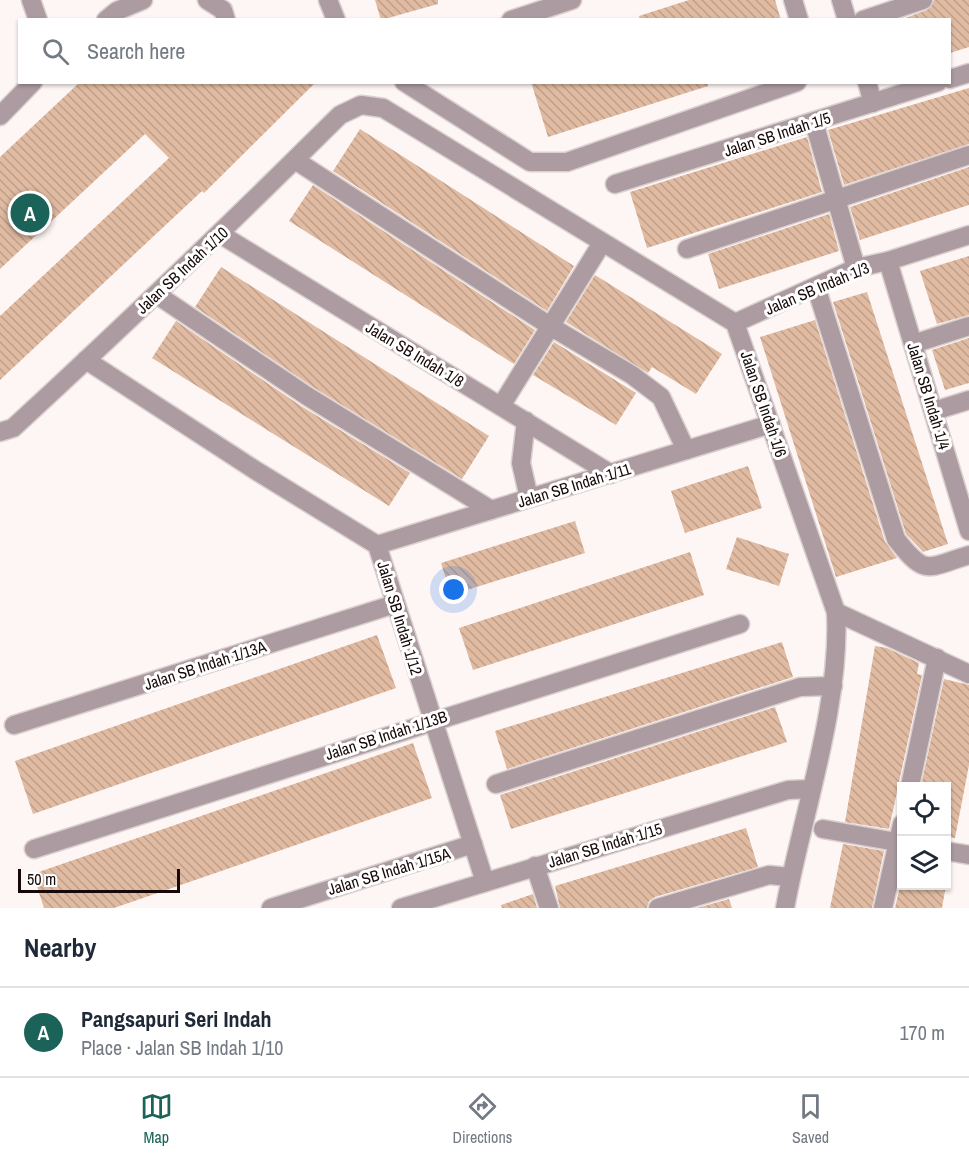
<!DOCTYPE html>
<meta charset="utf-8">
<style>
body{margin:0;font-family:"Archivo Narrow",sans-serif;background:#f6f6f7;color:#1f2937}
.controls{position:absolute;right:18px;bottom:18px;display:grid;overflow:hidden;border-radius:0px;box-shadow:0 2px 4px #0004}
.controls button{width:54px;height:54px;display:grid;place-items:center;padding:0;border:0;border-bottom:2px solid #e0e1e3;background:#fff;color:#1f2937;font:30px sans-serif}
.scale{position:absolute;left:18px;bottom:15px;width:162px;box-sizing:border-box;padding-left:6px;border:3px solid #170908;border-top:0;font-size:16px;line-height:21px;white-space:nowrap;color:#170908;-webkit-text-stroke:4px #fff;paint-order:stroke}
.you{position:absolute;left:454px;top:590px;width:21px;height:21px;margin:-15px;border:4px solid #fff;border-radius:50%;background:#1a73e8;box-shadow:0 0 0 9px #1a73e833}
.badge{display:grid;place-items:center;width:39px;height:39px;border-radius:50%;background:#1b6358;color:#fff;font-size:20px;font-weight:700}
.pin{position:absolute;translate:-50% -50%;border:3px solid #fff;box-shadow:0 2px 6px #0006}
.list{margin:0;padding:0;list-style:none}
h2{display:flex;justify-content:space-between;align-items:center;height:78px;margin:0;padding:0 24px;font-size:26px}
h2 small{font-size:20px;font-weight:400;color:#747a83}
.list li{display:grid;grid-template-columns:39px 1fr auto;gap:18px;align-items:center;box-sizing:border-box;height:90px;padding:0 24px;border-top:2px solid #e0e1e3}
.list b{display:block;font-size:22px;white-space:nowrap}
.list p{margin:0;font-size:20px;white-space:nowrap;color:#747a83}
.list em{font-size:20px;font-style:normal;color:#747a83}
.icon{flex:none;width:33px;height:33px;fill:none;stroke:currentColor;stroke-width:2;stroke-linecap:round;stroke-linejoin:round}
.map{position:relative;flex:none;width:969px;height:908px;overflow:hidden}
.search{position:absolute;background:#fff;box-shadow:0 2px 4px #0004;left:18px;right:18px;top:18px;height:66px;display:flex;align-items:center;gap:15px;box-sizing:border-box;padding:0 21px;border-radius:0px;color:#747a83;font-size:22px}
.sheet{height:168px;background:#fff}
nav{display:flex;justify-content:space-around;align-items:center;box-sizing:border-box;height:84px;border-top:2px solid #e0e1e3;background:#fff;font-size:16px;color:#747a83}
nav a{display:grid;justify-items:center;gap:3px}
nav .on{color:#1b6358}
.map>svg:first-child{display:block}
.building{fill:url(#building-back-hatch)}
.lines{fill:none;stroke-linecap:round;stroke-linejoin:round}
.minor-casing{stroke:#d9d0cf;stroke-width:21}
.minor{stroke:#ac9ba1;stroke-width:18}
.labels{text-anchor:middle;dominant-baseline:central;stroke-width:6;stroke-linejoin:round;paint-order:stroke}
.street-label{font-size:16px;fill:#170908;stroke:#fff}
</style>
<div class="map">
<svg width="969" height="908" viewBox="0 0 969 908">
<defs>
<pattern id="building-back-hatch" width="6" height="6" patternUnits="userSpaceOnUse" patternTransform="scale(1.5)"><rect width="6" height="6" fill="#e0bba2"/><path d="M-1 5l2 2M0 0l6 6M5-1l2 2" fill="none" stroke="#bf9f8a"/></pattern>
</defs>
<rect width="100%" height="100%" fill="#fef6f5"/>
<g class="building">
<polygon points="375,0 438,0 438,4 381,20"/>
<polygon points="689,0 775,0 781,20 640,20 639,16"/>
<polygon points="934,0 969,0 969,47 950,53 950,20 900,20 927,10"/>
<polygon points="80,82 316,82 204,193 202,191 0,380 0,316 169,158 145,134 0,269 0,157"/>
<polygon points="531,82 708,82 708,86 548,137"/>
<polygon points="969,88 969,144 844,185 828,130"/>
<polygon points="360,129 574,266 547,311 333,171"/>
<polygon points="807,137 822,192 647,248 630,192"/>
<polygon points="969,167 969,205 860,240 850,207"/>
<polygon points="313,185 535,330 514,364 289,221"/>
<polygon points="829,214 839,251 719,289 708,254"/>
<polygon points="969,256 969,315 937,324 920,271"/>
<polygon points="221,267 489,436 462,479 313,387 195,307"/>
<polygon points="595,275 722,354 696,394 652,367 648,373 566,322"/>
<polygon points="867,292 948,544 923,552 906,534 833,302"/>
<polygon points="815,320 885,542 897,558 836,577 760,337"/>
<polygon points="176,321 301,406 410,473 389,506 152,358"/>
<polygon points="969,338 969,383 945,390 932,350"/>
<polygon points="554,342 636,393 616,425 533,375"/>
<polygon points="748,466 762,508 685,533 671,491"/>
<polygon points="575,521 585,553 451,595 441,563"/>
<polygon points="737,537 789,554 779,586 726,569"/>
<polygon points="690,552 704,595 473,670 459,628"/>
<polygon points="377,635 396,688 33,814 15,761"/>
<polygon points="782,642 793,677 507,769 495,731"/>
<polygon points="875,646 887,648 919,663 917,674 922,675 889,829 845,822"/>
<polygon points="944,679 969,685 969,765 955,838 946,837 946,786 921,786"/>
<polygon points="775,707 787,742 511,829 500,795"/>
<polygon points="413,743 432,798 114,908 44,908 33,874"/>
<polygon points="746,828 758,867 655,897 649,901 647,908 560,908 555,886"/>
<polygon points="843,844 884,851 872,908 830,908"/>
<polygon points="902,877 902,885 946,885 942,908 895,908"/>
<polygon points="533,894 537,908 502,908 501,905"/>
<polygon points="729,899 732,908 697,908"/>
</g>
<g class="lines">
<g class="minor-casing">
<g id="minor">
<polyline points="31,0 38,20"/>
<polyline points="207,0 223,10 226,20"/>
<polyline points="328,0 336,20"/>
<polyline points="793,0 799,20"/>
<polyline points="841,0 847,20"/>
<polyline points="106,20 117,11 143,0"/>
<polyline points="511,20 572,0"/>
<polyline points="863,20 923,0"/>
<polyline points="950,79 969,73"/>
<polyline points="404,82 530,162 567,162 797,82"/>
<polyline points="867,82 873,103"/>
<polyline points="0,116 33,82"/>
<polyline points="814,122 856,268"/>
<polyline points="295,160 550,326 632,375 661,397 686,450"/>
<polyline points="615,184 938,82"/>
<polyline points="220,234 611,474"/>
<polyline points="687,249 969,155"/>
<polyline points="888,261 969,531"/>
<path d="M 816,287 L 896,539 C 926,577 926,568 969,555"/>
<polyline points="156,294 307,396 491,510"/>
<polyline points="735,323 856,268 888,261 969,235"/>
<polyline points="913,344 969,326"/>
<polyline points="86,360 255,470 377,545 485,882"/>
<polyline points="501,406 602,243"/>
<polyline points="934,411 969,400"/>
<polyline points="526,421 521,463 529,498"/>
<path d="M 0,432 L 13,428 C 124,326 233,221 340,115 L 361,105 L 383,108 L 735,323 L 836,612 C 841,706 802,815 785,908"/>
<polyline points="377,545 771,424"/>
<polyline points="836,612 969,674"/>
<polyline points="14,725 395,604"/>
<polyline points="496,784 800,687 833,686"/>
<polyline points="910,786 937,658"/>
<polyline points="823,829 902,843"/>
<polyline points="34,849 740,624"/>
<polyline points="946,851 969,855"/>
<polyline points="535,866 549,908"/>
<polyline points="271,908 473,844"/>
<polyline points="401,908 788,790 811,789"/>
<polyline points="658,908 769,875 790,877"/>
<polyline points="883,908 902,824"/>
</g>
</g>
<use href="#minor" class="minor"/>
</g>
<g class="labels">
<g class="street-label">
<text transform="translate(777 134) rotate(-18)">Jalan SB Indah 1/5</text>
<text transform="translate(182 270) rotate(-43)">Jalan SB Indah 1/10</text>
<text transform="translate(817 288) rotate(-23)">Jalan SB Indah 1/3</text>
<text transform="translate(415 354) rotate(31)">Jalan SB Indah 1/8</text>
<text transform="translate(929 396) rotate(73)">Jalan SB Indah 1/4</text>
<text transform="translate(764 404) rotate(71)">Jalan SB Indah 1/6</text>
<text transform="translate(574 485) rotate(-17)">Jalan SB Indah 1/11</text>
<text transform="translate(400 618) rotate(73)">Jalan SB Indah 1/12</text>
<text transform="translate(205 665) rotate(-18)">Jalan SB Indah 1/13A</text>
<text transform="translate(386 735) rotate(-18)">Jalan SB Indah 1/13B</text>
<text transform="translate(605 845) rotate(-17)">Jalan SB Indah 1/15</text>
<text transform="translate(389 871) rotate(-17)">Jalan SB Indah 1/15A</text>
</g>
</g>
</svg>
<div class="controls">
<button><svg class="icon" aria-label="locate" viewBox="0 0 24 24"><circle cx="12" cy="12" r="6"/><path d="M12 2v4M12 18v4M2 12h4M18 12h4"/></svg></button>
<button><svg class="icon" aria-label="layers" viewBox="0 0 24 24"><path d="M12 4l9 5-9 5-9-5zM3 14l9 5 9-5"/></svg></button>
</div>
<div class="scale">50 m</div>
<div class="you"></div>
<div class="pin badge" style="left:30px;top:213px">A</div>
<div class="search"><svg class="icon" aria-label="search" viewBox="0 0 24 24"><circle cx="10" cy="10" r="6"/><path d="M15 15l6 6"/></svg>Search here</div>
</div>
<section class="sheet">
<h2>Nearby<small></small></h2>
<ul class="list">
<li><span class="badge">A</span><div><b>Pangsapuri Seri Indah</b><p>Place · Jalan SB Indah 1/10</p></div><em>170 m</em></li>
</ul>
</section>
<nav>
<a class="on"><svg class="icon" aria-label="map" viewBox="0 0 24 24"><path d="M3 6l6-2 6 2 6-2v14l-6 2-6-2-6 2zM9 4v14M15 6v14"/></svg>Map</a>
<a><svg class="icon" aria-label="directions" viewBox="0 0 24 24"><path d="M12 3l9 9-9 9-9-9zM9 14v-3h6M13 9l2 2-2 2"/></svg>Directions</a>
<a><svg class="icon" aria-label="saved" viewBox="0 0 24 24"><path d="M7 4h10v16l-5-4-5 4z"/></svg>Saved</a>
</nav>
